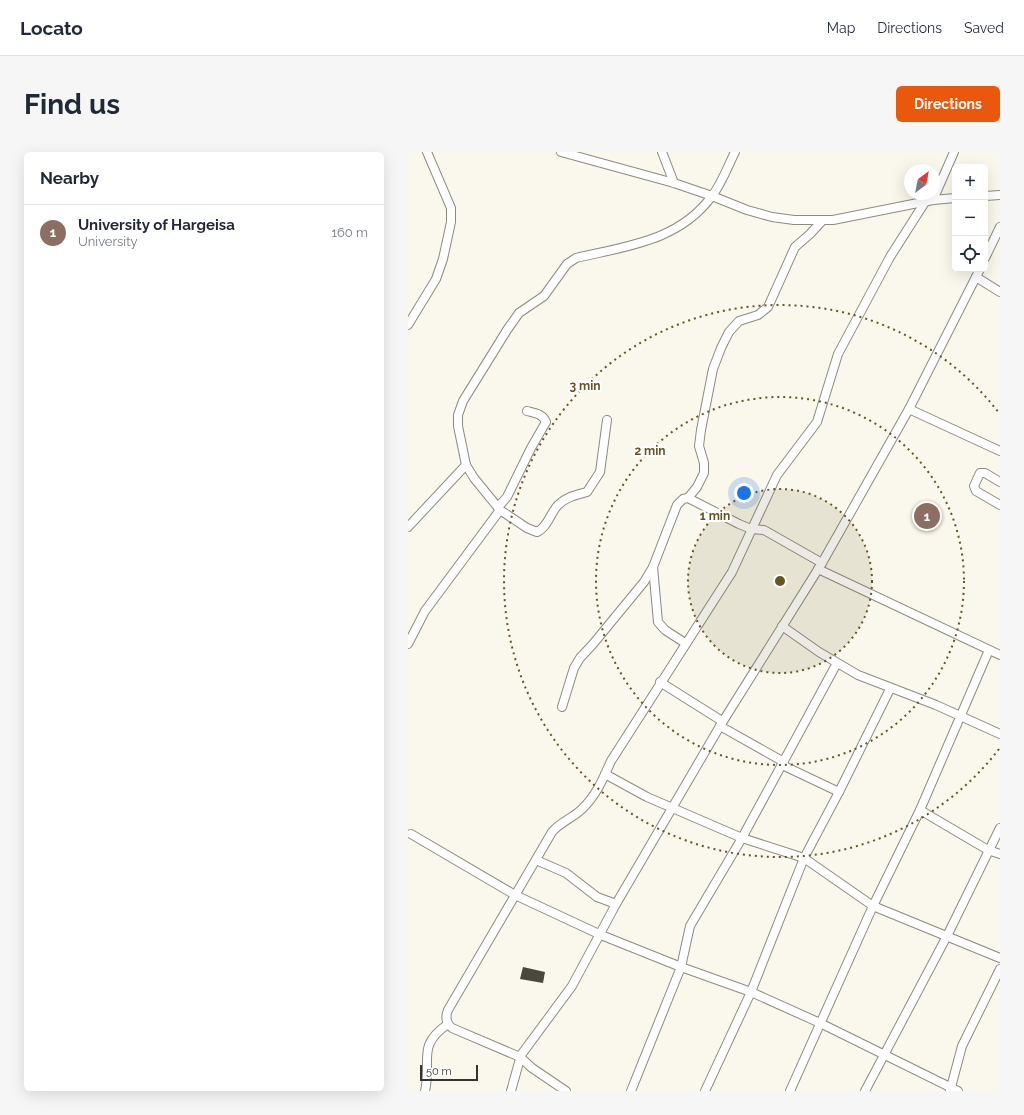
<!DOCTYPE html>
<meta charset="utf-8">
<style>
body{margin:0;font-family:Raleway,sans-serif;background:#f6f6f7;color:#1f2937}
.controls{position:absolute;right:12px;top:12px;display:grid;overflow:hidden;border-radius:6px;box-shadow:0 4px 16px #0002}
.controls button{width:36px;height:36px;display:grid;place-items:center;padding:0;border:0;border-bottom:1px solid #e0e1e3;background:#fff;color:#1f2937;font:20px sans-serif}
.compass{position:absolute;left:496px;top:12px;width:36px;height:36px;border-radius:50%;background:#fff;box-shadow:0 4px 16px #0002;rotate:32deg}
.scale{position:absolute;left:12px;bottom:10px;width:58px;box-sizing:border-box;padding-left:4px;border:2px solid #353430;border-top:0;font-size:11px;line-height:14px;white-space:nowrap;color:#353430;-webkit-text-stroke:3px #fff;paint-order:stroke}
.you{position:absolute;left:336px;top:341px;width:14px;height:14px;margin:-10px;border:3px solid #fff;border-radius:50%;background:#1a73e8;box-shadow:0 0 0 6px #1a73e833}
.badge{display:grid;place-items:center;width:26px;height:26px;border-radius:50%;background:#ea580c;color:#fff;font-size:13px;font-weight:700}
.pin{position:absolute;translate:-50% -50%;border:2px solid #fff;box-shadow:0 1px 4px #0006}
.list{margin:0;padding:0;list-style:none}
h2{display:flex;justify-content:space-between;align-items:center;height:52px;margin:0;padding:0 16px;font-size:17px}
h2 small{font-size:13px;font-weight:400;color:#747a83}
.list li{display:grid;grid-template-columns:26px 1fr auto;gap:12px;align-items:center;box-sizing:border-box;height:56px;padding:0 16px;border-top:1px solid #e0e1e3}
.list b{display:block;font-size:15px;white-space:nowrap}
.list p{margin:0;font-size:13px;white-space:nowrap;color:#747a83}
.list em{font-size:13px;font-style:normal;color:#747a83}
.icon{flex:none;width:22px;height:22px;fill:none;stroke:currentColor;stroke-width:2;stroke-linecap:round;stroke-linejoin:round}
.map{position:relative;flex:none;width:592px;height:939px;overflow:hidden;border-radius:6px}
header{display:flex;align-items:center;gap:24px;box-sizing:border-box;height:56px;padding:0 20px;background:#fff;border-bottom:1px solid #e0e1e3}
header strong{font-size:19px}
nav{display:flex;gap:22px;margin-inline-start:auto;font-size:14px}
.intro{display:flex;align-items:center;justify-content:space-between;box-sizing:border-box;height:96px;padding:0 24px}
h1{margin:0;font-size:28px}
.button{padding:10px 18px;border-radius:6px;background:#ea580c;color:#fff;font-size:14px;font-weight:700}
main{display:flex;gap:24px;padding:0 24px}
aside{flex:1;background:#fff;border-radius:6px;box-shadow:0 4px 16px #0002}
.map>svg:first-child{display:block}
.building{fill:#49473e}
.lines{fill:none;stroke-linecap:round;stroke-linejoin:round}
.minor-casing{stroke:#8d8b80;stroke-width:10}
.minor{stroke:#fff;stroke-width:8}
.ring{fill:none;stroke:#645623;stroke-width:2;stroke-dasharray:2 4}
.centre{fill:#645623;stroke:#fff;stroke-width:2}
.ring-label{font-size:12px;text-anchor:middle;font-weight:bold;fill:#645623;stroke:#fff;stroke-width:4;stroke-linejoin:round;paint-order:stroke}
</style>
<header>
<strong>Locato</strong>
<nav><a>Map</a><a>Directions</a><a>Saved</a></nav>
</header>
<div class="intro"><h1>Find us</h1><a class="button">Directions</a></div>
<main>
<aside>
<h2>Nearby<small></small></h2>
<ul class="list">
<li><span class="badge" style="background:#8d6e63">1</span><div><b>University of Hargeisa</b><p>University</p></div><em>160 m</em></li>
</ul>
</aside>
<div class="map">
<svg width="592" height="939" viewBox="0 0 592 939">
<rect width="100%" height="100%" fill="#faf7ec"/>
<polygon class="building" points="115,815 137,820 135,831 112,827"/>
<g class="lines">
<g class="minor-casing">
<g id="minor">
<polyline points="153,0 266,31 304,44 339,58 364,65 386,68 425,68 525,48 547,46"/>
<polyline points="254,0 266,31"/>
<polyline points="577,44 592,43"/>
<polyline points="525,48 546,0"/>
<polyline points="577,106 592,75"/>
<polyline points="568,125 592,140"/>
<polyline points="0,173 28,127 35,107 43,70 43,56 19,0"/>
<polyline points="501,257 592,299"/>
<path d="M 199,268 L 192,320 L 179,340 C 168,343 158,345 150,353 C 143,360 139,376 129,380 L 119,376 L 92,358 L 66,326 L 58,313 L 50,274 L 50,263 L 55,249 L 99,178 L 111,161 L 136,144 L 159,112 L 168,106 C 219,94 271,89 304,44 C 314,31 320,14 327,0"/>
<polyline points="592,330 577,321 572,321 566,334 568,339 592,353"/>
<polyline points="280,346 289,335 296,321 296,311 291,294 293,278 305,217 313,196 321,180 331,169 350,163 360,155 387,95 402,82 414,69"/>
<path d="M 90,355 L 99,345 L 123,296 L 138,270 C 135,262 127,261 119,259"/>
<polyline points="0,375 58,313"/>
<polyline points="245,415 250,470 257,478 277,491"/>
<polyline points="410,417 592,503"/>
<polyline points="374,474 411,500 450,523 528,553 592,582"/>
<polyline points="0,492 17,459 92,358"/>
<polyline points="252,530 314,569"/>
<polyline points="154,555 166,516 172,506 185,492 236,430 245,415 269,353 275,347 280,346 331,372 343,377 356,378 414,411"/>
<polyline points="312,574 376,610"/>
<polyline points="374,613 431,640"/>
<polyline points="197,622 239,645 334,686 396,706 465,754 592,806"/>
<polyline points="512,658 580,698 592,702"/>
<polyline points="3,682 107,743 193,783 273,815 343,840 412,871 550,939"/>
<polyline points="128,708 158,721 189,745 208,752"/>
<path d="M 17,939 C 24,908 8,894 40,872"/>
<polyline points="103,939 113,903 164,834 208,752 312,574 414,411 501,257 572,117"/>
<path d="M 158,939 L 124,916 L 112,905 L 44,876 C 38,871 37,865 40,858 L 144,680 C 152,670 165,666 174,657 C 188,644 195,627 203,609 L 324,420 L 369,323 L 409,270 L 430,202 L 482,105 L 517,50"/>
<polyline points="223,939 273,815 282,774 334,686 429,511"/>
<polyline points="297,939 343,840 396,706 431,640 482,537"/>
<polyline points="382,939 465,754 512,658 581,498"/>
<polyline points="457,939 539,784 592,676"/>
<polyline points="542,939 554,894 592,817"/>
</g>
</g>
<use href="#minor" class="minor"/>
</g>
<circle cx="372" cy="429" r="92" fill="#645623" fill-opacity=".12"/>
<g class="ring">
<circle cx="372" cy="429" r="92"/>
<circle cx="372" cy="429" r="184"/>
<path d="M591 597A276 276 0 1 1 591 261"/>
</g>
<circle cx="372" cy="429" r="6" class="centre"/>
<g class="ring-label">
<text x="177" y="238">3 min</text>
<text x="242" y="303">2 min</text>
<text x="307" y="368">1 min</text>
</g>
</svg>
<div class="controls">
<button>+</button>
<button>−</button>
<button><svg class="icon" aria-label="locate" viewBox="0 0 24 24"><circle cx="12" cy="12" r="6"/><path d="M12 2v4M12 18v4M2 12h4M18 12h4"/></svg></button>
</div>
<svg class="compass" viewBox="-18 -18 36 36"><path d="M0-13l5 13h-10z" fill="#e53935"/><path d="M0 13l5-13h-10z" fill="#747a83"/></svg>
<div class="scale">50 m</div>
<div class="you"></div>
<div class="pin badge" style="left:519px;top:364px;background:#8d6e63">1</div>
</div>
</main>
